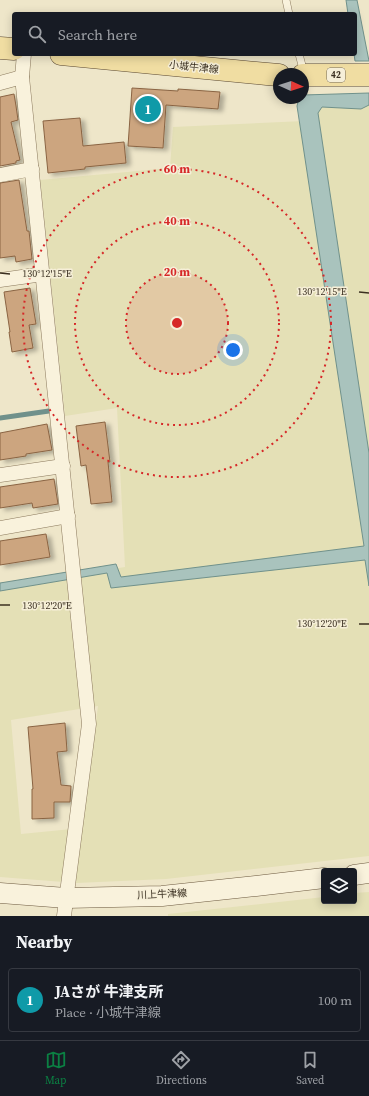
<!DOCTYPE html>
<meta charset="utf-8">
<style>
body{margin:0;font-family:"Source Serif 4","Noto Sans JP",serif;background:#20242c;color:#f1f3f6}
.controls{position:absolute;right:12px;bottom:12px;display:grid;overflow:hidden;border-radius:4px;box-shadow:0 2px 10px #0003}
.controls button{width:36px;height:36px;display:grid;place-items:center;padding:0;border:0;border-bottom:1px solid #363941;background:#171b24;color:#f1f3f6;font:20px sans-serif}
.compass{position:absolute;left:273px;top:68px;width:36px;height:36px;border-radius:50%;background:#171b24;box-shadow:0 2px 10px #0003;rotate:93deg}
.you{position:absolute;left:233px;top:350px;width:14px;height:14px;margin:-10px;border:3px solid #fff;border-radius:50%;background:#1a73e8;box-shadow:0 0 0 6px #1a73e833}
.badge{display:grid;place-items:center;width:26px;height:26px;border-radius:50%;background:#0b8043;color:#fff;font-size:13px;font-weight:700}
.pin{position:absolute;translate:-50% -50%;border:2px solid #fff;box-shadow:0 1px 4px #0006}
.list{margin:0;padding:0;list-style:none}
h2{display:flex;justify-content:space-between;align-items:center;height:52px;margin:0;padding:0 16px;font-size:17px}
h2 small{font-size:13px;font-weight:400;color:#9ea1a6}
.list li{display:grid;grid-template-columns:26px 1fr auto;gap:12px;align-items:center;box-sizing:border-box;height:64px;margin:0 8px 8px;padding:0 8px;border:1px solid #363941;border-radius:4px}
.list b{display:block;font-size:15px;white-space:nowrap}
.list p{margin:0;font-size:13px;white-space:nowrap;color:#9ea1a6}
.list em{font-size:13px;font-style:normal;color:#9ea1a6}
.icon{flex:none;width:22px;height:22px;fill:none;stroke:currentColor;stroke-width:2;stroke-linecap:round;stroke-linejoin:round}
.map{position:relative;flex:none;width:369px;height:916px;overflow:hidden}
.search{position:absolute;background:#171b24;box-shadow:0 2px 10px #0003;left:12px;right:12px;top:12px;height:44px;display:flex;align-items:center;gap:10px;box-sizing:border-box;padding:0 14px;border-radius:4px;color:#9ea1a6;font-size:15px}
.sheet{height:124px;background:#171b24}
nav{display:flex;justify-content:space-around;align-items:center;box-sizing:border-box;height:56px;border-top:1px solid #363941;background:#171b24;font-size:11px;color:#9ea1a6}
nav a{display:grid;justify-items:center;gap:2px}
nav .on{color:#0b8043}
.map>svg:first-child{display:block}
.farmland{fill:#e4e0b6;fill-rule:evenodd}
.water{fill:#a9c3bd;stroke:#70918b}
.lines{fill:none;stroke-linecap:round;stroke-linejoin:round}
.stream{stroke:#70918b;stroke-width:5}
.building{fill:#cca57f;stroke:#8a6443;filter:url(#shadow)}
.service-casing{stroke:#8b795d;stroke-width:8}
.minor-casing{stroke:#8b795d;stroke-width:15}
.secondary-casing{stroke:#6d5a40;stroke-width:21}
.primary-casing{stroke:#594731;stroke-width:23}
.service{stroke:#f9f2dc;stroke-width:7}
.minor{stroke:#f9f2dc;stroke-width:14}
.secondary{stroke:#f9f2dc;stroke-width:20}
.primary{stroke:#f0dda2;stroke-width:22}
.ticks{fill:none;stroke:#3b3021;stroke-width:1.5}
.ring{fill:none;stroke:#d62828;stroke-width:2;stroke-dasharray:2 4}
.labels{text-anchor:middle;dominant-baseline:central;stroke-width:3;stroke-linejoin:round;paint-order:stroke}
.shield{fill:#f6efd8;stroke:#736958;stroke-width:1}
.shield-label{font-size:9px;font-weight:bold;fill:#3b3021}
.street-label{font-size:10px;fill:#3b3021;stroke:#f6efd8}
.ticks-label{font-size:10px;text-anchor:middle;fill:#3b3021;stroke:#f6efd8;stroke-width:3;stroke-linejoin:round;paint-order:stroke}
.centre{fill:#d62828;stroke:#f6efd8;stroke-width:2}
.ring-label{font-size:12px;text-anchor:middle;font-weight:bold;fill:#d62828;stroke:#f6efd8;stroke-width:3;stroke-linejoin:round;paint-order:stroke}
</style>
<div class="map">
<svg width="369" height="916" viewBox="0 0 369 916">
<defs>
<filter id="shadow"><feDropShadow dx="4.5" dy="2.5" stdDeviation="2" flood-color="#0004"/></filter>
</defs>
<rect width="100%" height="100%" fill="#eee6c9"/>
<g class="farmland">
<path d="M 369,98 L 369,856 L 166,879 L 76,883 L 0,877 L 0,586 L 125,567 L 117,408 L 65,416 L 40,180 L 170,168 L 173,127 L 304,121 L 313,102 ZM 98,706 L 82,828 L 21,834 L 11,720 Z"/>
<polygon points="369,892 369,916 168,916 168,914 324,897 324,901 354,901 354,893"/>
</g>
<g class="water">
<polygon points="346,0 357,0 369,61 355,61 354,54 355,54 355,14 348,14"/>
<polygon points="369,93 369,105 361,109 322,107 318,113 369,453 369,586 365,560 111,588 107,573 0,591 0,583 116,564 121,577 364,546 297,106 299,98 303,98 303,95"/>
</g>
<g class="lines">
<polyline class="stream" points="0,418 49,411"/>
</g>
<g class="building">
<polygon points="132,88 178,91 178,89 220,92 218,109 166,105 163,148 128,146"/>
<polygon points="14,94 16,106 18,120 11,122 20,160 16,161 16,163 0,166 0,97"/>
<polygon points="80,118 83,146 124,142 126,163 85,167 85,169 48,173 43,121"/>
<polygon points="19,180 27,231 29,231 32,259 16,262 15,256 0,258 0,183"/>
<polygon points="30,288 36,324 29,325 33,348 12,352 9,332 10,332 4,292"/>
<polygon points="105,422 110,462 108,462 112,502 91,504 86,465 81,466 76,426"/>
<polygon points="47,424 52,450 26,454 26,456 0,460 0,433"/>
<polygon points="54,479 58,504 33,508 32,503 0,508 0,487"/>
<polygon points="46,534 50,557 0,565 0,541"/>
<polygon points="65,723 67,751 57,752 61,785 71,786 70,802 54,802 54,818 32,819 32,789 33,789 28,727"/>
</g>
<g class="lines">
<g class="service-casing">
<g id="service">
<polyline points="286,0 289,14"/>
<polyline points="299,54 304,73"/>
</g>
</g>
<g class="minor-casing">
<g id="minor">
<polyline points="24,54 22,77 89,724 64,916"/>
<polyline points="0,83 22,77"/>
<polyline points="0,175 32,169"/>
<polyline points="0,280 43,274"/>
<polyline points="0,475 63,466"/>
<polyline points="0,528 68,516"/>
</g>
</g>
<g class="secondary-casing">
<g id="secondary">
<polyline points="354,875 369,873"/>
<polyline points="0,893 66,898 162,896 256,886 324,878"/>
</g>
</g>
<g class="primary-casing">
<g id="primary">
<polyline points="0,48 14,49"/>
<polyline points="61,54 267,74 279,75"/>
<polyline points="303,75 369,75"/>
</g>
</g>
<use href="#service" class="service"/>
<use href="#minor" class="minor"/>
<use href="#secondary" class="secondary"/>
<use href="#primary" class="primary"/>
</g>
<path class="ticks" d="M 0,273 L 10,274M 359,292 L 369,293M 0,605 L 10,605M 359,624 L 369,624"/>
<circle cx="177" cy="323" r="51" fill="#d62828" fill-opacity=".12"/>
<g class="ring">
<circle cx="177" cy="323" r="51"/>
<circle cx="177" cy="323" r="102"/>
<circle cx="177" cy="323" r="154"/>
</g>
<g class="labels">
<rect class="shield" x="327" y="68" width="18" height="14" rx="3"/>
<g class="shield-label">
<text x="336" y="75">42</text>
</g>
<g class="street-label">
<text transform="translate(194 67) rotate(6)">小城牛津線</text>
<text transform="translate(162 894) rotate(-3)">川上牛津線</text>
</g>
</g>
<g class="ticks-label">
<text x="47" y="277">130°12'15"E</text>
<text x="322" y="295">130°12'15"E</text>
<text x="47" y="609">130°12'20"E</text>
<text x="322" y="627">130°12'20"E</text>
</g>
<circle cx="177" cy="323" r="6" class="centre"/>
<g class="ring-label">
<text x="177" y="173">60 m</text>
<text x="177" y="225">40 m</text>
<text x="177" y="276">20 m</text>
</g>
</svg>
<div class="controls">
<button><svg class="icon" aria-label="layers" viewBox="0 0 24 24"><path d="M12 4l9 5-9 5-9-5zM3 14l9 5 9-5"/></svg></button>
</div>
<svg class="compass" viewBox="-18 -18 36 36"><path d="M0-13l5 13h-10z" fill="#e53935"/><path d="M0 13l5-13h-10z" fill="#9ea1a6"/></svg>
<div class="you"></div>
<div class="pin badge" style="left:148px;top:109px;background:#0f9aa8">1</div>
<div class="search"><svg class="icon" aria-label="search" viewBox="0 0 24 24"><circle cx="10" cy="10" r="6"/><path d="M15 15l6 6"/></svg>Search here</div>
</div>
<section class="sheet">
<h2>Nearby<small></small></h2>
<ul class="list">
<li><span class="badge" style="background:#0f9aa8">1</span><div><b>JAさが 牛津支所</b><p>Place · 小城牛津線</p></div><em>100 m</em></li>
</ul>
</section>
<nav>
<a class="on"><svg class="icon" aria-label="map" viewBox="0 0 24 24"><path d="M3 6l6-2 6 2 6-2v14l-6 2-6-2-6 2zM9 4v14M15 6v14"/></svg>Map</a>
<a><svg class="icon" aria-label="directions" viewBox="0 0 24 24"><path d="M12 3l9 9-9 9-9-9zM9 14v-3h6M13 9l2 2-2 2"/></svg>Directions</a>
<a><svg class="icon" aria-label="saved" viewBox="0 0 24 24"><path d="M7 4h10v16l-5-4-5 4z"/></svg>Saved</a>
</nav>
